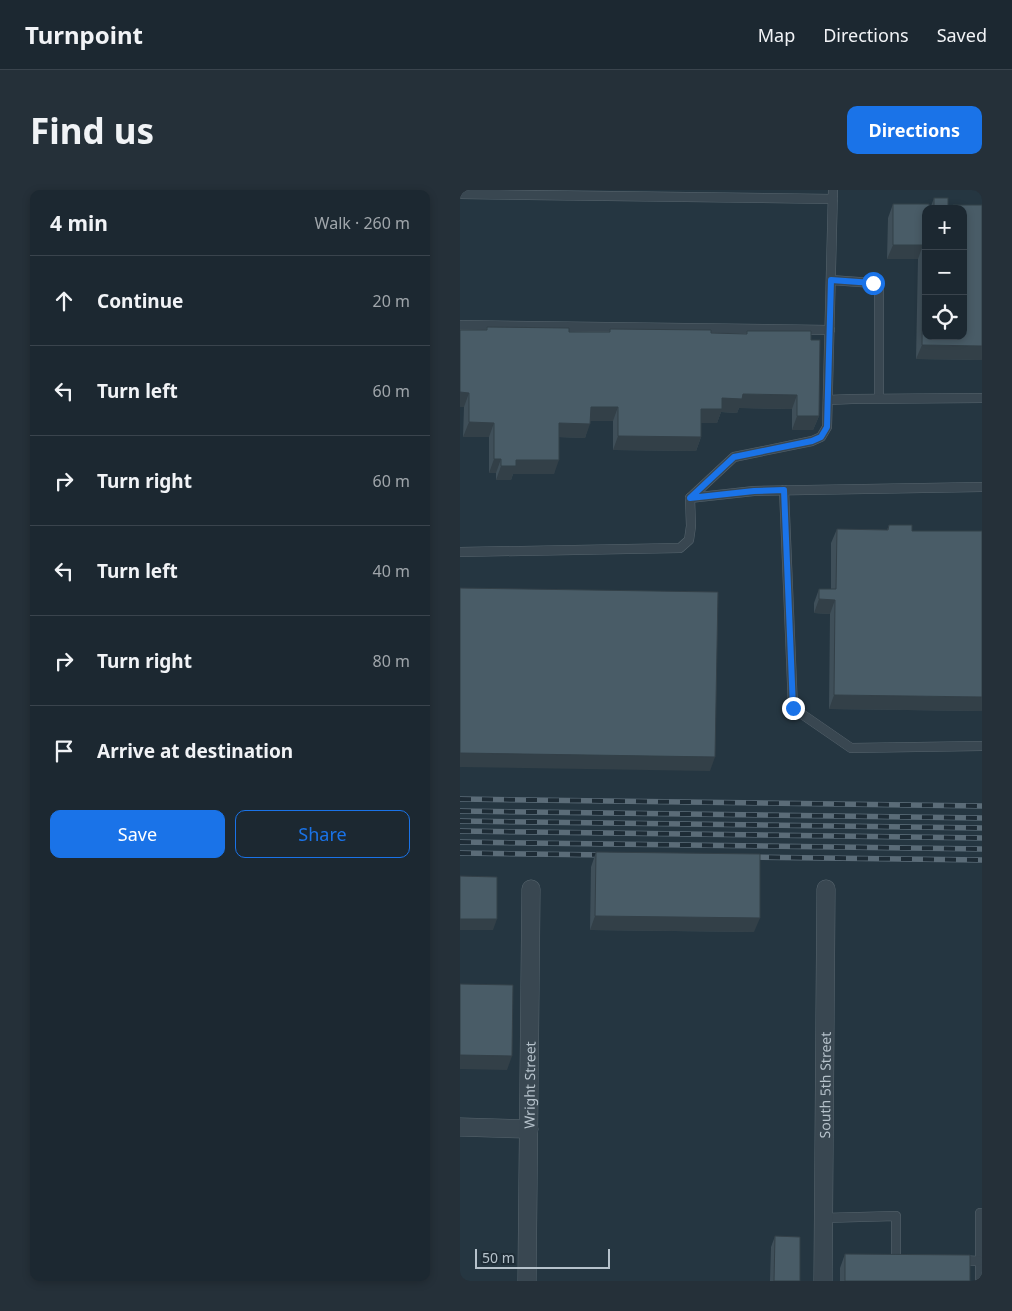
<!DOCTYPE html>
<meta charset="utf-8">
<style>
body{margin:0;font-family:"Noto Sans",sans-serif;background:#253039;color:#f1f3f6}
.controls{position:absolute;right:15px;top:15px;display:grid;overflow:hidden;border-radius:10px;box-shadow:0 2px 8px #0003}
.controls button{width:45px;height:45px;display:grid;place-items:center;padding:0;border:0;border-bottom:1px solid #3a444d;background:#1c2831;color:#f1f3f6;font:25px sans-serif}
.scale{position:absolute;left:15px;bottom:12px;width:135px;box-sizing:border-box;padding-left:5px;border:2px solid #b6c2cb;border-top:0;font-size:14px;line-height:18px;white-space:nowrap;color:#b6c2cb;-webkit-text-stroke:4px #1e2c36;paint-order:stroke}
.stop{position:absolute;width:15px;height:15px;margin:-11px;border:4px solid #1a73e8;border-radius:50%;background:#fff}
.stop.end{background:#1a73e8;border-color:#fff;box-shadow:0 1px 5px #0008}
.list{margin:0;padding:0;list-style:none}
h2{display:flex;justify-content:space-between;align-items:center;height:65px;margin:0;padding:0 20px;font-size:21px}
h2 small{font-size:16px;font-weight:400;color:#a0a6ab}
.list li{display:grid;grid-template-columns:32px 1fr auto;gap:15px;align-items:center;box-sizing:border-box;height:90px;padding:0 20px;border-top:1px solid #3a444d}
.list b{display:block;font-size:19px;white-space:nowrap}
.list em{font-size:16px;font-style:normal;color:#a0a6ab}
.actions{display:flex;gap:10px;padding:15px 20px}
.actions a{flex:1;padding:11px 0;border:1px solid #1a73e8;border-radius:10px;text-align:center;font-size:18px;color:#1a73e8}
.actions .main{background:#1a73e8;color:#fff}
.icon{flex:none;width:28px;height:28px;fill:none;stroke:currentColor;stroke-width:2;stroke-linecap:round;stroke-linejoin:round}
.map{position:relative;flex:none;width:522px;height:1091px;overflow:hidden;border-radius:10px}
header{display:flex;align-items:center;gap:30px;box-sizing:border-box;height:70px;padding:0 25px;background:#1c2831;border-bottom:1px solid #3a444d}
header strong{font-size:24px}
nav{display:flex;gap:28px;margin-inline-start:auto;font-size:18px}
.intro{display:flex;align-items:center;justify-content:space-between;box-sizing:border-box;height:120px;padding:0 30px}
h1{margin:0;font-size:35px}
.button{padding:12px 22px;border-radius:10px;background:#1a73e8;color:#fff;font-size:18px;font-weight:700}
main{display:flex;gap:30px;padding:0 30px}
aside{flex:1;background:#1c2831;border-radius:10px;box-shadow:0 2px 8px #0003}
.map>svg:first-child{display:block}
.lines{fill:none;stroke-linecap:round;stroke-linejoin:round}
.service-casing{stroke:#57656e;stroke-width:10}
.minor-casing{stroke:#57656e;stroke-width:19}
.service{stroke:#394751;stroke-width:9}
.minor{stroke:#394751;stroke-width:18}
.rail-casing{stroke:#5b6c78;stroke-width:5.5}
.rail{stroke:#1e2c36;stroke-width:4;stroke-dasharray:11;stroke-linecap:butt}
.wall{fill:#3f4f59}
.shaded-wall{fill:#334048}
.building{fill:#495c67;stroke:#334048}
.route{stroke:#1a73e8;stroke-width:6}
.labels{text-anchor:middle;dominant-baseline:central;stroke-width:4;stroke-linejoin:round;paint-order:stroke}
.street-label{font-size:14px;fill:#b6c2cb;stroke:#1e2c36}
</style>
<header>
<strong>Turnpoint</strong>
<nav><a>Map</a><a>Directions</a><a>Saved</a></nav>
</header>
<div class="intro"><h1>Find us</h1><a class="button">Directions</a></div>
<main>
<aside>
<h2>4 min<small>Walk · 260 m</small></h2>
<ul class="list">
<li><svg class="icon" aria-label="ahead" viewBox="0 0 24 24"><path d="M12 20V5M6 11l6-6 6 6"/></svg><div><b>Continue</b></div><em>20 m</em></li>
<li><svg class="icon" aria-label="left" viewBox="0 0 24 24"><path d="M17 20v-9H6M10 6l-5 5 5 5"/></svg><div><b>Turn left</b></div><em>60 m</em></li>
<li><svg class="icon" aria-label="right" viewBox="0 0 24 24"><path d="M7 20v-9h11M14 6l5 5-5 5"/></svg><div><b>Turn right</b></div><em>60 m</em></li>
<li><svg class="icon" aria-label="left" viewBox="0 0 24 24"><path d="M17 20v-9H6M10 6l-5 5 5 5"/></svg><div><b>Turn left</b></div><em>40 m</em></li>
<li><svg class="icon" aria-label="right" viewBox="0 0 24 24"><path d="M7 20v-9h11M14 6l5 5-5 5"/></svg><div><b>Turn right</b></div><em>80 m</em></li>
<li><svg class="icon" aria-label="arrive" viewBox="0 0 24 24"><path d="M6 21V4h12l-3 4 3 4H6"/></svg><div><b>Arrive at destination</b></div></li>
</ul>
<div class="actions"><a class="main">Save</a><a>Share</a></div>
</aside>
<div class="map">
<svg width="522" height="1091" viewBox="0 0 522 1091">
<rect width="100%" height="100%" fill="#253641"/>
<g class="lines">
<g class="service-casing">
<g id="service">
<polyline points="0,4 373,9"/>
<polyline points="371,90 413,93 419,100 419,208"/>
<polyline points="0,135 370,140"/>
<polyline points="368,210 392,209 522,208"/>
<polyline points="324,300 333,518 391,558 522,556"/>
<polyline points="230,308 294,301 522,297"/>
<polyline points="0,362 220,358 229,350 231,336 230,308 274,267 352,251 361,247 367,237 373,0"/>
<polyline points="520,1023 520,1091"/>
<polyline points="363,1028 436,1026 436,1070 442,1070"/>
<polyline points="500,1070 519,1071"/>
</g>
</g>
<g class="minor-casing">
<g id="minor">
<polyline points="0,937 69,939"/>
<path id="s1" d="M 67,1091 L 71,699"/>
<path id="s2" d="M 363,1091 L 366,699"/>
</g>
</g>
<use href="#service" class="service"/>
<use href="#minor" class="minor"/>
<g class="rail-casing">
<g id="rail">
<polyline points="0,609 522,616"/>
<polyline points="0,621 522,628"/>
<polyline points="0,631 522,638"/>
<polyline points="0,641 522,648"/>
<polyline points="0,652 522,659"/>
<polyline points="0,663 147,665"/>
<polyline points="287,667 522,670"/>
</g>
</g>
<use href="#rail" class="rail"/>
</g>
<g class="wall">
<polygon points="474,8 488,19 470,19"/>
<polygon points="433,14 469,14 466,146 503,19 491,19 493,15 522,15 522,170 456,169 458,69 427,69 428,28"/>
<polygon points="27,137 109,142 149,142 150,139 251,143 286,144 287,141 351,150 359,226 353,240 332,240 332,219 279,218 277,223 261,222 257,233 241,233 241,247 236,261 153,260 153,231 130,231 125,248 99,247 94,284 53,284 51,290 36,290 36,283 29,283 29,247 3,247 4,217 0,217 0,140 25,140"/>
<polygon points="429,335 452,341 522,341 522,521 369,519 370,424 354,423 354,413 359,399 371,399 371,353 377,339 427,340"/>
<polygon points="136,662 294,742 130,740 131,677"/>
<polygon points="315,1046 340,1091 310,1091 311,1057"/>
<polygon points="385,1064 510,1091 380,1091 380,1078"/>
</g>
<g class="shaded-wall">
<polygon points="433,55 463,55 458,69 427,69"/>
<polygon points="462,155 522,156 522,170 456,169"/>
<polygon points="0,202 9,203 4,217 0,217"/>
<polygon points="283,204 337,205 332,219 279,218 277,223 261,222 257,233 236,233 241,219 262,208"/>
<polygon points="131,217 158,217 153,231 126,231"/>
<polygon points="337,226 359,226 353,240 332,240"/>
<polygon points="9,232 34,233 29,247 3,247"/>
<polygon points="99,233 130,234 125,248 94,247"/>
<polygon points="158,246 241,247 236,261 153,260"/>
<polygon points="34,269 41,269 36,283 29,283"/>
<polygon points="56,270 99,270 94,284 53,284 51,290 36,290 41,276"/>
<polygon points="359,409 375,410 370,424 354,423"/>
<polygon points="374,505 522,507 522,521 369,519"/>
<polygon points="0,563 255,567 250,581 0,577"/>
<polygon points="135,726 300,728 294,742 130,740"/>
<polygon points="0,729 37,729 33,740 0,740"/>
<polygon points="0,865 52,866 47,880 0,879"/>
</g>
<g class="building">
<rect x="474" y="8" width="14" height="11"/>
<polygon points="433,14 469,14 470,19 466,19 466,146 503,146 503,19 493,19 493,15 522,15 522,156 462,155 463,55 433,55"/>
<polygon points="27,137 109,138 109,142 150,142 150,139 251,140 251,143 287,144 287,141 351,141 351,150 360,150 359,226 337,226 337,205 283,204 282,209 262,208 262,219 241,219 241,247 158,246 158,217 131,217 130,234 99,233 99,270 56,270 56,276 41,276 41,269 34,269 34,233 9,232 9,203 0,202 0,140 27,140"/>
<polygon points="429,335 452,335 452,341 522,341 522,507 374,505 375,410 359,409 359,399 376,399 377,339 428,340"/>
<polygon points="0,398 258,402 255,567 0,563"/>
<polygon points="136,662 300,664 300,728 135,726"/>
<polygon points="0,686 37,687 37,729 0,729"/>
<polygon points="0,794 53,795 52,866 0,865"/>
<polygon points="315,1046 340,1047 340,1091 314,1091"/>
<polygon points="385,1064 510,1065 510,1091 385,1091"/>
</g>
<g class="lines">
<polyline class="route" points="333,518 324,300 294,301 230,308 274,267 352,251 361,247 367,237 371,90 413,93"/>
</g>
<g class="labels">
<g class="street-label">
<text stroke="none"><textPath href="#s1" startOffset="196">Wright Street</textPath></text>
<text stroke="none"><textPath href="#s2" startOffset="196">South 5th Street</textPath></text>
</g>
</g>
</svg>
<div class="controls">
<button>+</button>
<button>−</button>
<button><svg class="icon" aria-label="locate" viewBox="0 0 24 24"><circle cx="12" cy="12" r="6"/><path d="M12 2v4M12 18v4M2 12h4M18 12h4"/></svg></button>
</div>
<div class="scale">50 m</div>
<div class="stop" style="left:413px;top:93px"></div>
<div class="stop end" style="left:333px;top:518px"></div>
</div>
</main>
